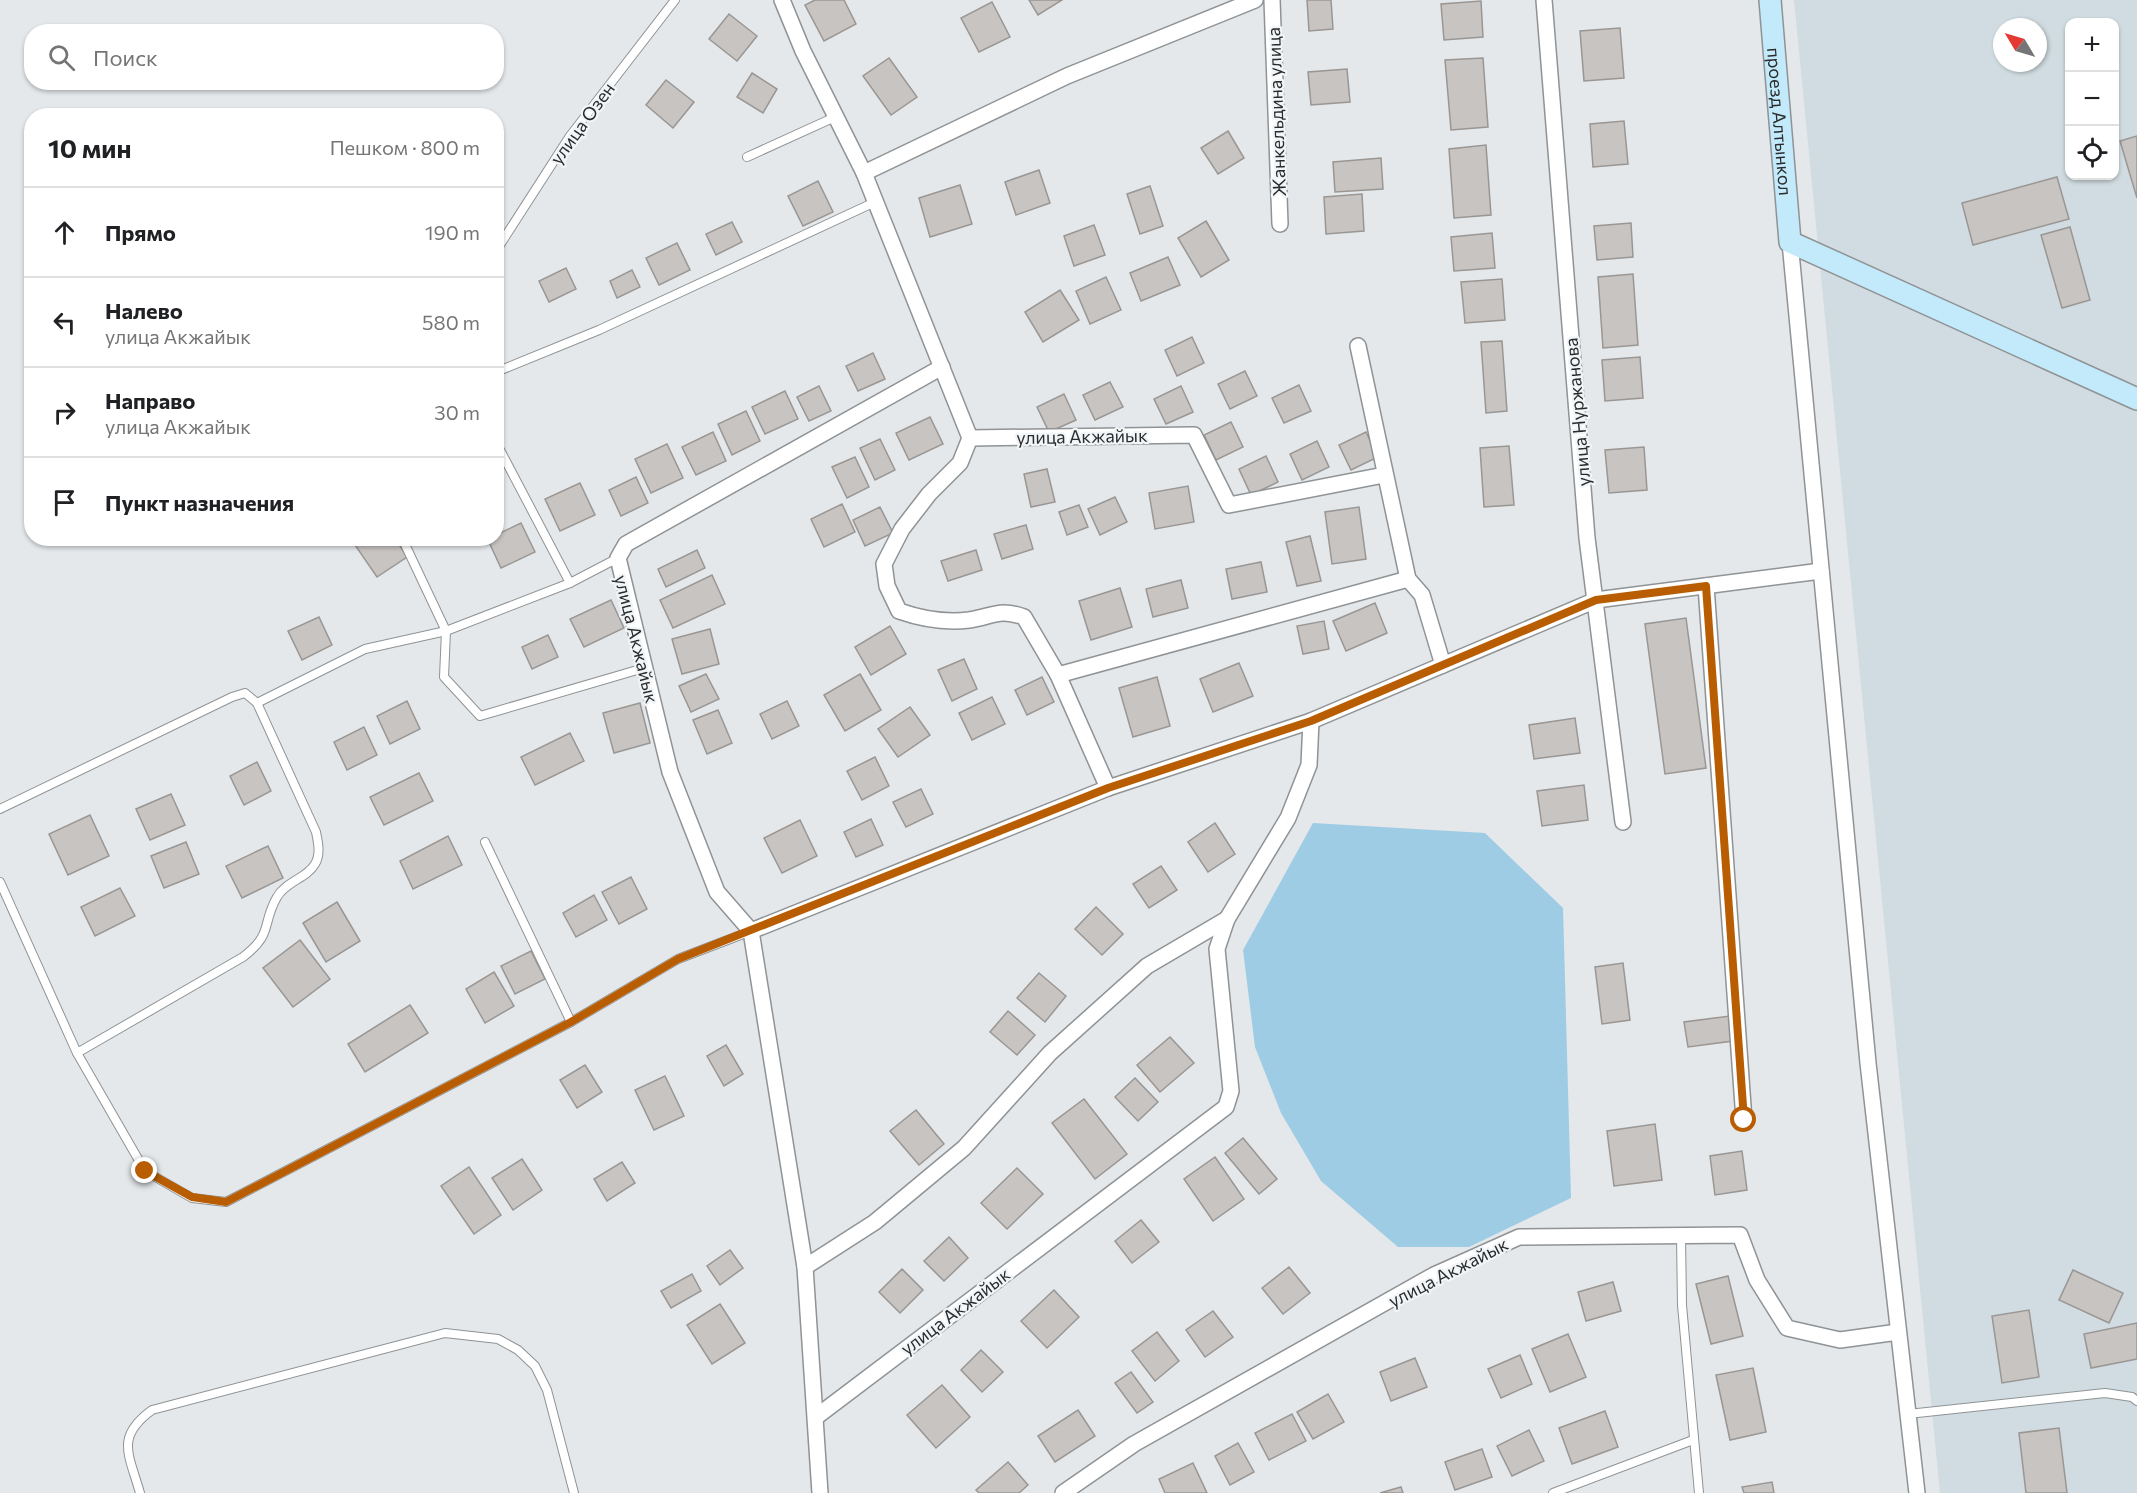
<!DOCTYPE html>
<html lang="ru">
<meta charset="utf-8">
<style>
body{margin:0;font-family:Commissioner,sans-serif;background:#f2f2f2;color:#202124}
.controls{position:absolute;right:18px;top:18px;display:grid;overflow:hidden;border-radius:12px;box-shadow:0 2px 4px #0004}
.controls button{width:54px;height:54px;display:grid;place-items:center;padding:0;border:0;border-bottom:2px solid #e0e0e0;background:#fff;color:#202124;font:30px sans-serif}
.compass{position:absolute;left:1993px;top:18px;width:54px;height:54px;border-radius:50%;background:#fff;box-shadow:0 2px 4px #0004;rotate:308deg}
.stop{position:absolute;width:18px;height:18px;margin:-14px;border:4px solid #b95d03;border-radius:50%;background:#fff}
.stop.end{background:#b95d03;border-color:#fff;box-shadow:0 2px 6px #0008}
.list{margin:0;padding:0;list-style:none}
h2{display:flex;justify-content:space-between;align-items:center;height:78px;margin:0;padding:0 24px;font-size:26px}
h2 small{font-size:20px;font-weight:400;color:#757577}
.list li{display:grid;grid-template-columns:39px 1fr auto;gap:18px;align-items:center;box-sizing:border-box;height:90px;padding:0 24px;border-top:2px solid #e0e0e0}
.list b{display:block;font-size:22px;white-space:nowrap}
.list p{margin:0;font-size:20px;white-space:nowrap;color:#757577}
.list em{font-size:20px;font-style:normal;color:#757577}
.icon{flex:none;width:33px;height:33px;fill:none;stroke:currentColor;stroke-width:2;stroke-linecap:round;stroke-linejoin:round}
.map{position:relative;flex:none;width:2137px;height:1493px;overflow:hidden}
.search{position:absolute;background:#fff;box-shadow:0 2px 4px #0004;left:24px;top:24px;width:480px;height:66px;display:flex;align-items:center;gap:15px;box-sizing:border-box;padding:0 21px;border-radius:24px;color:#757577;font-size:22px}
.panel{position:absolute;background:#fff;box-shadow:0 2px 4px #0004;left:24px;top:108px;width:480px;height:438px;border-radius:24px}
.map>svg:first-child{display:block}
.built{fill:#d0dce1;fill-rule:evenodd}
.green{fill:#9dcce4}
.building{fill:#c8c4c2;stroke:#999694;stroke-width:1.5}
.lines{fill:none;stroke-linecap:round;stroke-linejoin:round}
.lane-casing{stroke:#8f9395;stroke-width:10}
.street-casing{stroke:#8f9395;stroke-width:18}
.secondary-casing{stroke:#8f9395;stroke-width:24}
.lane{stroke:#fff;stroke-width:8}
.street{stroke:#fff;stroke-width:15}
.secondary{stroke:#c3eafa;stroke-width:21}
.route{stroke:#b95d03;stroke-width:8}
.labels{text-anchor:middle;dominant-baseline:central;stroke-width:4.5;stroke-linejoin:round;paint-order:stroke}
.street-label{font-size:18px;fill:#2a2b2c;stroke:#f1f5f7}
</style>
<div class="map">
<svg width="2137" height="1493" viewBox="0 0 2137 1493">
<rect width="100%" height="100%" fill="#e4e8ea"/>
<path class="built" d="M 1794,0 L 2137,0 L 2137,1493 L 1940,1493 ZM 2070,22 L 2114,22 L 2114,176 L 2070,176 ZM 2002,27 L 2038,27 L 2038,63 L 2002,63 Z"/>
<polygon class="green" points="1313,823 1485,833 1563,908 1571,1198 1469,1247 1398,1247 1321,1181 1281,1113 1255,1047 1243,950"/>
<g class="building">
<polygon points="815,0 844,0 856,24 824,41 805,5"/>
<polygon points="1029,0 1062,0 1038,15"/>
<polygon points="1307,0 1331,0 1333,29 1309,31"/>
<polygon points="1481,1 1483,37 1444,40 1441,4"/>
<polygon points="992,2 1010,37 979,52 961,18"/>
<polygon points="729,14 757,36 737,61 709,39"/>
<polygon points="1620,28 1624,78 1584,81 1580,31"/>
<polygon points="889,58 917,97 891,115 863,76"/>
<polygon points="1483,58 1488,127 1451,130 1445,60"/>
<polygon points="1347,69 1350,102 1311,105 1308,72"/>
<polygon points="752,73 777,89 763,113 737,97"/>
<polygon points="666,80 694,102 673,128 646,105"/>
<polygon points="1624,121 1628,164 1593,167 1590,124"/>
<polygon points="1228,131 1244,158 1218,174 1201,148"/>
<polygon points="2137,136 2137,198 2120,141"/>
<polygon points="1486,145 1491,215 1454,218 1449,149"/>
<polygon points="1381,158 1383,189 1335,192 1333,162"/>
<polygon points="1039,170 1050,203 1016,215 1005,182"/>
<polygon points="2057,177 2069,219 1973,245 1962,203"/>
<polygon points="818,181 833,212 803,226 788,196"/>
<polygon points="960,185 972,224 930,237 919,198"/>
<polygon points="1150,186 1163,226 1140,234 1127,194"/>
<polygon points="1362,194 1364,231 1326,234 1324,197"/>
<polygon points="1206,221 1229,260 1201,277 1178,238"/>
<polygon points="732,222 742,242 716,255 706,234"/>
<polygon points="1631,223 1633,257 1597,260 1594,226"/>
<polygon points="1094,225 1105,255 1074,266 1064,236"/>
<polygon points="2070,227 2090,300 2062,308 2041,235"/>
<polygon points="1492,233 1495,268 1454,271 1451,237"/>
<polygon points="677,243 690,270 659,285 646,258"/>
<polygon points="1168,257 1180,285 1141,301 1130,273"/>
<polygon points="566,268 576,289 549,302 539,281"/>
<polygon points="632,270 640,287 617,298 610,281"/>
<polygon points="1633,274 1638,345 1603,348 1598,277"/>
<polygon points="1106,277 1121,310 1090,324 1076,291"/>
<polygon points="1502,279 1505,320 1465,323 1461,282"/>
<polygon points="1060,290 1079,320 1043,342 1025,312"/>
<polygon points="1192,337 1204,363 1177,376 1165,350"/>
<polygon points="1502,341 1507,411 1486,413 1481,342"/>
<polygon points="873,353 885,379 858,391 846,366"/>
<polygon points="1640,357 1643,398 1605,401 1602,360"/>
<polygon points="1245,371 1257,396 1230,409 1218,384"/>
<polygon points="1110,382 1123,407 1095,420 1083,395"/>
<polygon points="1299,385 1311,411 1284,423 1272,398"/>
<polygon points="819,386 831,411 809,421 797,397"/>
<polygon points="1181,386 1193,412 1166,424 1154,399"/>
<polygon points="785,391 798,419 765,434 752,407"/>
<polygon points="1064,394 1076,420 1049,432 1037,407"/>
<polygon points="746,411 760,441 732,455 718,424"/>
<polygon points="930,417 943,444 909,460 896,433"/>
<polygon points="1231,422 1243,447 1216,460 1204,435"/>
<polygon points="713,432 726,461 696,475 682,447"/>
<polygon points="1366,432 1378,457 1351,470 1339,445"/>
<polygon points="880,439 895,470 875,480 860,448"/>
<polygon points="1317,441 1329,467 1302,480 1290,454"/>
<polygon points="667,444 683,478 651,493 635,459"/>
<polygon points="1509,446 1514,505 1484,507 1480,448"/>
<polygon points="1644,447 1647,490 1609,493 1605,450"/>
<polygon points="1266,456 1278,482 1251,495 1239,469"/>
<polygon points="855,457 869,487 847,498 832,467"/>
<polygon points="1047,469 1055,502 1031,507 1024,474"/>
<polygon points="636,477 648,503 621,516 609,490"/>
<polygon points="580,483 595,515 560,531 545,499"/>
<polygon points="1188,486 1194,522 1155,529 1149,493"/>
<polygon points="1115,497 1127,522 1100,535 1088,509"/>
<polygon points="842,504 855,532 824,547 811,519"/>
<polygon points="1079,505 1088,527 1067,535 1059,512"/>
<polygon points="880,507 893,533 865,546 853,520"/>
<polygon points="1359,507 1366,559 1332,564 1325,512"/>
<polygon points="521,523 535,552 501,568 488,540 496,538 496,535"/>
<polygon points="1026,525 1033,549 1002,559 994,534"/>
<polygon points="1310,536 1321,581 1297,586 1286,542"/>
<polygon points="364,538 395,538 407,557 377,577 355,545"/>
<polygon points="697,550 705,568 666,587 658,569"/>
<polygon points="976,550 982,570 948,581 941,561"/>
<polygon points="1261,562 1267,592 1232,599 1226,569"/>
<polygon points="712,575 725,604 673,628 660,600"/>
<polygon points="1181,580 1188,608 1153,617 1146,589"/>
<polygon points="1120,588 1132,627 1091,640 1079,601"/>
<polygon points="611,600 624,628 584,647 570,619"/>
<polygon points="1375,603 1387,633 1346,651 1333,621"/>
<polygon points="319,617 332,645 302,660 288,631"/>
<polygon points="1686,618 1706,768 1665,774 1645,624"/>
<polygon points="1324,621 1329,649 1303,654 1297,626"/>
<polygon points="890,626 906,654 871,675 855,647"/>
<polygon points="710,629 719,664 682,674 672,639"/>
<polygon points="548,635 558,657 532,669 522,647"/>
<polygon points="964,659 977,689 952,701 938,670"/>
<polygon points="1239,663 1253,696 1213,712 1200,679"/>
<polygon points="706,674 719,699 691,712 679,686"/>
<polygon points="860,674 881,710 845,731 824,695"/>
<polygon points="1042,677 1054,702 1027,715 1015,690"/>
<polygon points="1157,677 1170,726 1133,737 1119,688"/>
<polygon points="992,697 1005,724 972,740 959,713"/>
<polygon points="407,701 420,729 390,744 377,716"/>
<polygon points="787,701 799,726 772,739 760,714"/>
<polygon points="640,703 650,743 614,753 603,713"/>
<polygon points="910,707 930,735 898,757 878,729"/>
<polygon points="718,710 732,743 707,754 693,720"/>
<polygon points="1575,718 1580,753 1534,759 1529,725"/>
<polygon points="364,727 377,755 347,770 334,742"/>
<polygon points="570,733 584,761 535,785 521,757"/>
<polygon points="875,757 889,786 862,800 847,771"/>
<polygon points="257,762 271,791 244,805 230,776"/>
<polygon points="419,773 433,801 384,825 370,797"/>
<polygon points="1584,785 1588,820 1542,826 1537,791"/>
<polygon points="921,789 933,814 906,827 893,802"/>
<polygon points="171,794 185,825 150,840 136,809"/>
<polygon points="90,815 109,856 68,875 49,834"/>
<polygon points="871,819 883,845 856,857 844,832"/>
<polygon points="800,820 817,856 782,873 764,838"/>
<polygon points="1215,823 1235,854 1208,872 1188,842"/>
<polygon points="448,836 462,865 413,889 400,861"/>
<polygon points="186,842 199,874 164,888 151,856"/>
<polygon points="268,846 283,878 242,898 226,866"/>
<polygon points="1161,866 1177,890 1149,908 1133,884"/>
<polygon points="631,877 647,909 619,924 602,892"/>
<polygon points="120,888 135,916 95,936 81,907"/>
<polygon points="594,895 607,920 576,937 563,913"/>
<polygon points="337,902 360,941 326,962 303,923"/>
<polygon points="1096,907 1123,934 1102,955 1075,929"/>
<polygon points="300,940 330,979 293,1007 263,968"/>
<polygon points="531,951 545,979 515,994 501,966"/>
<polygon points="1623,963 1630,1020 1602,1024 1595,967"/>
<polygon points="494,972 514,1006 485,1023 466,989"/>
<polygon points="1039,973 1066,996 1045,1022 1017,998"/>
<polygon points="410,1005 428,1033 365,1072 348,1044"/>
<polygon points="1008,1011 1035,1035 1017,1055 990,1032"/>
<polygon points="1730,1016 1733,1041 1688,1047 1684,1022"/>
<polygon points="1170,1037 1194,1063 1160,1092 1137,1065"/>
<polygon points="726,1045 743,1074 724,1086 707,1056"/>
<polygon points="585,1065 602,1092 577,1108 560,1080"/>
<polygon points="665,1076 684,1116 654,1130 635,1090"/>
<polygon points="1135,1078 1158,1102 1138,1121 1115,1097"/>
<polygon points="1084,1099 1127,1154 1095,1179 1052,1123"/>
<polygon points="916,1110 944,1144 919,1165 890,1131"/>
<polygon points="1655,1124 1662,1180 1614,1186 1607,1131"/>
<polygon points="1243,1138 1277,1179 1259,1194 1225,1153"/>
<polygon points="1742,1151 1747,1190 1715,1195 1710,1156"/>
<polygon points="1215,1157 1244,1199 1213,1221 1184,1179"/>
<polygon points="522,1159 542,1190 513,1210 492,1178"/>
<polygon points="622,1162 635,1183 607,1201 594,1179"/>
<polygon points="469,1167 501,1215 474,1234 441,1186"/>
<polygon points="1017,1168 1043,1194 1007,1229 981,1203"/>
<polygon points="1141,1220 1159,1242 1132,1263 1115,1241"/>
<polygon points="949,1237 968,1258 944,1281 924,1261"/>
<polygon points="730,1250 743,1268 720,1285 707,1266"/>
<polygon points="1289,1267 1310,1293 1283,1314 1262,1288"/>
<polygon points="902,1269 923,1290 900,1313 879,1292"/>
<polygon points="2073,1270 2123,1293 2109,1323 2059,1300"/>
<polygon points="692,1274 701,1291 671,1308 661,1291"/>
<polygon points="1728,1276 1743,1336 1711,1344 1696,1284"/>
<polygon points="1613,1282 1621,1311 1586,1321 1578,1292"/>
<polygon points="1054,1290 1079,1317 1047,1348 1021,1321"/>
<polygon points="720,1304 745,1343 712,1364 687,1325"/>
<polygon points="2029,1310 2039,1377 2002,1383 1992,1316"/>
<polygon points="1213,1311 1233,1337 1205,1357 1186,1330"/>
<polygon points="2137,1323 2137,1359 2091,1368 2084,1334"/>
<polygon points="1157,1332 1179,1361 1155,1381 1132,1351"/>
<polygon points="1568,1334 1586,1377 1550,1392 1532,1349"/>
<polygon points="981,1350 1003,1372 982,1392 961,1370"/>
<polygon points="1520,1355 1532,1384 1501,1398 1488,1369"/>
<polygon points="1415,1358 1427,1387 1391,1401 1380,1372"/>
<polygon points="1753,1368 1766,1432 1730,1440 1716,1375"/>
<polygon points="1131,1372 1153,1402 1137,1413 1115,1383"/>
<polygon points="942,1385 970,1417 936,1448 907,1415"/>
<polygon points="1328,1394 1344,1422 1313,1439 1297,1412"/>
<polygon points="1078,1410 1095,1436 1055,1462 1038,1436"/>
<polygon points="1605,1411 1618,1447 1572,1464 1559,1428"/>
<polygon points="1292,1414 1306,1441 1269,1460 1255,1433"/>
<polygon points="2059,1428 2067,1493 2026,1493 2019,1433"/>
<polygon points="1529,1430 1544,1461 1512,1476 1497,1446"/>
<polygon points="1238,1443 1254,1472 1230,1485 1215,1456"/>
<polygon points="1482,1449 1492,1477 1455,1490 1445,1462"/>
<polygon points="1008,1462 1028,1485 1019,1493 979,1493 976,1490"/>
<polygon points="1193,1463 1207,1493 1165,1493 1159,1479"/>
<polygon points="1772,1482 1774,1493 1744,1493 1742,1487"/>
<polygon points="1401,1487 1403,1493 1380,1493"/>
</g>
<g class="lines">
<g class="lane-casing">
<g id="lane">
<polyline points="747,157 835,117"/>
<polyline points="496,251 570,136 675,0"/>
<polyline points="496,372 599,330 875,202"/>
<polyline points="499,448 570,583"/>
<polyline points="618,558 570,583 446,631 444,677 480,716 644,668"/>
<polyline points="257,703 365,649 446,631 402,538"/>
<path d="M 0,809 L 232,697 L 245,693 L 257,703 L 316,832 C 318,842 321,854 315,864 C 307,878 285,882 277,897 C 261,925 274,933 243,957 L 77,1053 L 0,882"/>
<polyline points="485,842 571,1022"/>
<polyline points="77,1053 145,1171 192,1198 226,1202 571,1022 678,959 751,931"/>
<polyline points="1681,1236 1682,1305 1699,1493"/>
<polyline points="1908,1414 2105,1393 2132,1397 2137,1401"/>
<path d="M 140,1493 C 129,1454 115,1437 152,1410 L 445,1333 L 498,1339 L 518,1350 L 535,1366 L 547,1390 L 574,1493"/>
<polyline points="1553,1493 1693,1440"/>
</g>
</g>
<g class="street-casing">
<g id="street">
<path d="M 782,0 L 803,51 L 864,173 L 970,438 L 960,463 L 929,494 L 902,529 L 884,564 L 887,586 L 899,611 C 922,619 945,623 969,620 C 994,616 999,608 1024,617 L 1058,675"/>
<polyline points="1272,0 1280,224"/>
<polyline points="1544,0 1587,538 1623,822"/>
<polyline points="864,173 1067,76 1255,0"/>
<polyline points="1790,242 1868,1063 1917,1493"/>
<polyline points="1358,346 1408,579 1422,595 1443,665"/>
<polyline points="970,438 1194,435 1229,505 1384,475"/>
<polyline points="1706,586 1744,1120"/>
<polyline points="1108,788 1058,675 1408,579"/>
<polyline points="751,931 717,892 670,772 618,558 626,544 942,367"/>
<polyline points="805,1267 875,1222 964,1148 1050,1053 1147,966 1227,919"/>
<polyline points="816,1417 1226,1107 1231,1091 1217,949 1227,919 1288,818 1309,765 1311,721"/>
<polyline points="820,1493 805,1267 751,931 1108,788 1311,721 1596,600 1821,571"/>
<polyline points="1063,1493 1134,1444 1434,1275 1519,1237 1740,1235 1757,1280 1787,1328 1840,1340 1898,1332"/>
</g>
</g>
<g class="secondary-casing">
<g id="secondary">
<path id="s1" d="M 1770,0 L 1790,242 L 2137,399"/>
</g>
</g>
<use href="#lane" class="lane"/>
<use href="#street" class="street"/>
<use href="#secondary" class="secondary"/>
</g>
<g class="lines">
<polyline class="route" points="145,1171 192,1197 226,1202 571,1022 678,959 1108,788 1311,721 1596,600 1706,586 1744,1120"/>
</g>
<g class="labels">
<g class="street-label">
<text transform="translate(1276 112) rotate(-92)">Жанкельдина улица</text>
<text stroke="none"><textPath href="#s1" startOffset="122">проезд Алтынкол</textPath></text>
<text transform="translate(582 123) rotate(-54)">улица Озен</text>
<text transform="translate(1577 412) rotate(-95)">улица Нуржанова</text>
<text transform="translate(1082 436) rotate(-1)">улица Акжайык</text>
<text transform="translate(637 639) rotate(76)">улица Акжайык</text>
<text transform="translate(1448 1272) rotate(-27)">улица Акжайык</text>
<text transform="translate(955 1311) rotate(-37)">улица Акжайык</text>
</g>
</g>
</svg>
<div class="controls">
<button>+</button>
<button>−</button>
<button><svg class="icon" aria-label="locate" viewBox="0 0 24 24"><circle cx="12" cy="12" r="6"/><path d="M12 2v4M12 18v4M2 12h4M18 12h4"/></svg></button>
</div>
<svg class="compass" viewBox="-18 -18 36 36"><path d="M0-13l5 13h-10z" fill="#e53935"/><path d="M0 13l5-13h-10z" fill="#757577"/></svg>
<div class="stop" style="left:1744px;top:1120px"></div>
<div class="stop end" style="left:145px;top:1171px"></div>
<div class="search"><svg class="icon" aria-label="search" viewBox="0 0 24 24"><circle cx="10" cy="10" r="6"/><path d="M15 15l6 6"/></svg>Поиск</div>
<section class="panel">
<h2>10 мин<small>Пешком · 800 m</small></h2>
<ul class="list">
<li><svg class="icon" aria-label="ahead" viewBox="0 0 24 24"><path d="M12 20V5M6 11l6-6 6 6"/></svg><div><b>Прямо</b></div><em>190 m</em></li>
<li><svg class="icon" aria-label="left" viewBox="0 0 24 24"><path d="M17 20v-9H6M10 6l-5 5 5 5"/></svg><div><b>Налево</b><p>улица Акжайык</p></div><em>580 m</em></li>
<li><svg class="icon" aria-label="right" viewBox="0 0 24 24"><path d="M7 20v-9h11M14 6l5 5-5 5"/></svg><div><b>Направо</b><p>улица Акжайык</p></div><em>30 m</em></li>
<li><svg class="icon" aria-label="arrive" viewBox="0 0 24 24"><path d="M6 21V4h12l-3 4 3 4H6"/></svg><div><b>Пункт назначения</b></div></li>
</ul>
</section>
</div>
